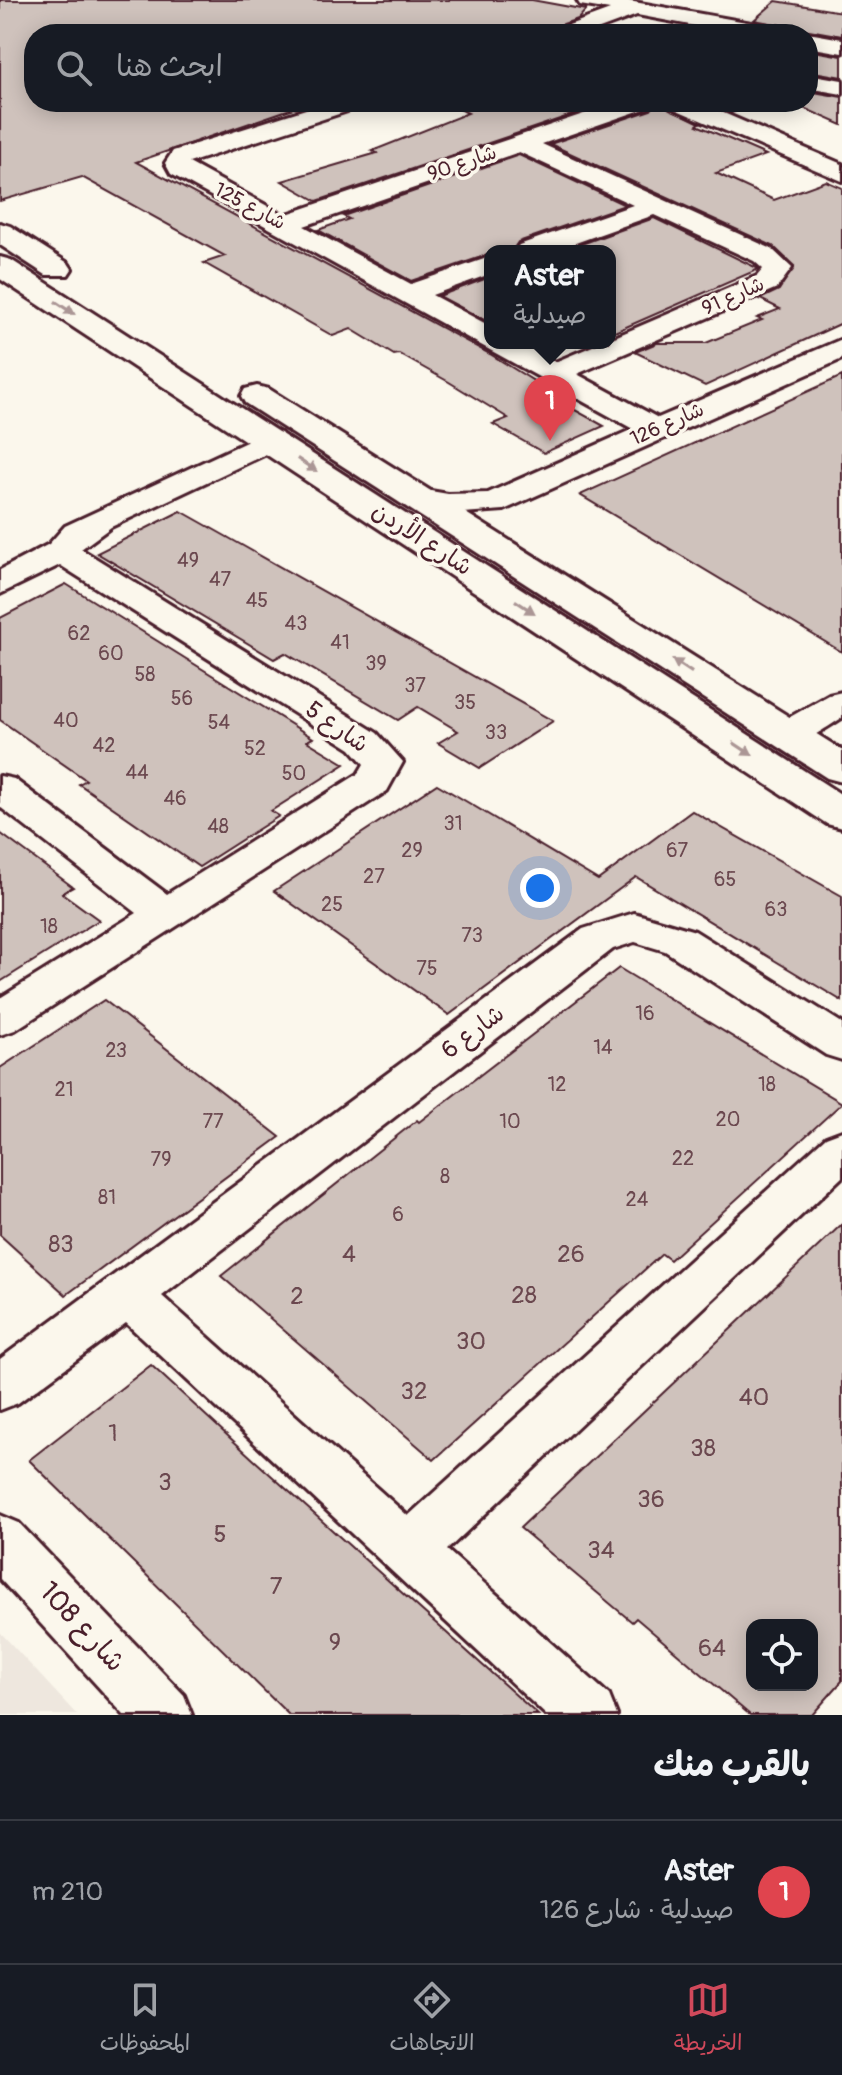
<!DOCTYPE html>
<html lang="ar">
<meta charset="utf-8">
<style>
body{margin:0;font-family:Pangolin,"Playpen Sans Arabic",sans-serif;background:#242831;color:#f1f3f6;direction:rtl}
.controls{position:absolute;right:24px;bottom:24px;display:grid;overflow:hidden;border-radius:16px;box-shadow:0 4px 20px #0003}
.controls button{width:72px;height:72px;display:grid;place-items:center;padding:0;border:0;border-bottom:2px solid #363941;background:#171b24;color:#f1f3f6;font:40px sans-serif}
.you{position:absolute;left:540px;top:888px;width:28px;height:28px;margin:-20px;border:6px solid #fff;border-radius:50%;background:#1a73e8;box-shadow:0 0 0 12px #1a73e833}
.badge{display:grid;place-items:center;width:52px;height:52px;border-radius:50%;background:#d1495b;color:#fff;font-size:26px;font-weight:700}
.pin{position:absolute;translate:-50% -66px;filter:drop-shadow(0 2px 4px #0008)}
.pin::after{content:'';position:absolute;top:42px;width:28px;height:24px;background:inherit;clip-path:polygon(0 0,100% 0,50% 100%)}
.popup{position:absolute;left:484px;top:245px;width:132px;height:104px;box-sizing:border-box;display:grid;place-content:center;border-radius:16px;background:#171b24;filter:drop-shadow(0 2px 6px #0005);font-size:26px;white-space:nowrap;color:#9ea1a6}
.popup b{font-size:30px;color:#f1f3f6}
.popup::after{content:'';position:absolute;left:50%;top:100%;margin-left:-16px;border:16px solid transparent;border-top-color:#171b24}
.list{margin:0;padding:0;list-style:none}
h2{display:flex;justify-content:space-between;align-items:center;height:104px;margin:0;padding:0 32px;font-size:34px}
h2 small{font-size:26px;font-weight:400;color:#9ea1a6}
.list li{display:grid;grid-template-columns:52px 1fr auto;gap:24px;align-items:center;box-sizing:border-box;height:144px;padding:0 32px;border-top:2px solid #363941}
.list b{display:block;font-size:30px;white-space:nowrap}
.list p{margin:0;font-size:26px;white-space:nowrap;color:#9ea1a6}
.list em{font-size:26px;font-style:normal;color:#9ea1a6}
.icon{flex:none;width:44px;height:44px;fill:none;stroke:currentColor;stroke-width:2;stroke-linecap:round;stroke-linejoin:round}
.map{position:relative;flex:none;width:842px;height:1715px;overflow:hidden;direction:ltr}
.search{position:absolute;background:#171b24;box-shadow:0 4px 20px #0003;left:24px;right:24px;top:24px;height:88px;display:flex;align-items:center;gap:20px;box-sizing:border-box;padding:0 28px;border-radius:32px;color:#9ea1a6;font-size:30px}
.sheet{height:248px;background:#171b24}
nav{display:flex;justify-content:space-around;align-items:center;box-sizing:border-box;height:112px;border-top:2px solid #363941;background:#171b24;font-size:22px;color:#9ea1a6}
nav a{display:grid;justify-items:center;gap:4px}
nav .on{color:#d1495b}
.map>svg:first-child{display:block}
.built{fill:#eee7de}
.building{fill:#cfc2bc;stroke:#4a1f2b;stroke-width:2;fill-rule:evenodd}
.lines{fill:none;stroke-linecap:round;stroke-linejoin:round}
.minor-casing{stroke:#4a1f2b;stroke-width:6}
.major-casing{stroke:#4a1f2b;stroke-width:6}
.minor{fill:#fbf7ec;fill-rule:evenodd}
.major{fill:#fbf7ec;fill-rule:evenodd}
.oneway{fill:#ab9695}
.labels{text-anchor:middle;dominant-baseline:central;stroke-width:7;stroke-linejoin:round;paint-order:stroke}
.far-street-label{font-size:20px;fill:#4a1f2b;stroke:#fbf7ec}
.number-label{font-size:20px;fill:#6b484f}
.street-label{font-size:24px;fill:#4a1f2b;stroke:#fbf7ec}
.near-number-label{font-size:24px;fill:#6b484f}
.near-street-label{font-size:28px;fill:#4a1f2b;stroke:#fbf7ec}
</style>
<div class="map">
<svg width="842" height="1715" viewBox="0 0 842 1715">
<rect width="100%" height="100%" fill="#fbf7ec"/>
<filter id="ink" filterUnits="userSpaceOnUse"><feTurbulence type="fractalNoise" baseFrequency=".0125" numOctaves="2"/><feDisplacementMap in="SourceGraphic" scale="16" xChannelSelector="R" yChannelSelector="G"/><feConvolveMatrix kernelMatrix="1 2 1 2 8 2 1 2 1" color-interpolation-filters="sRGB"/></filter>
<g filter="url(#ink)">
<polygon class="built" points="0,1632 77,1715 0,1715"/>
<g class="building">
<polygon points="0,0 532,0 586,10 578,19 557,26 552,34 34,34 34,102 311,102 136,162 490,354 550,391 544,393 604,426 544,453 493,424 508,418 449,382 399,354 394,355 351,329 333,336 204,263 225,256 82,177 0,201"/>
<polygon points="776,1 842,12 842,36 754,20"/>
<polygon points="808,50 842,56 842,77 808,71"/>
<polygon points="808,91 842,97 842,125 790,102 808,102"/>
<polygon points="445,102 610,102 317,201 282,181 377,153 372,151 468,113"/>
<polygon points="657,102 700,123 697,125 766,155 716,173 774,200 826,181 842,188 842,323 705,386 635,352 657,343 706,343 762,320 757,318 780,309 760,299 779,290 794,266 773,246 550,144 651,110"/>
<polygon points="706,102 752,102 752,106 731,113"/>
<polygon points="519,155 625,205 518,242 512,251 490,251 490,254 411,281 318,230 349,219 343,216"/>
<polygon points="654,218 759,269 610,334 610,251 562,251"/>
<polygon points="490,277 490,323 439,296"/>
<polygon points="842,376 842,652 580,495"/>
<polygon points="181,511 245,547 553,721 480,768 438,743 458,731 418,707 398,720 285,653 274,659 97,553"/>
<polygon points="66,584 313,738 307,741 345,764 271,811 279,816 199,867 79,784 86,780 0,720 0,618"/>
<polygon points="437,784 598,880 692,811 842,896 842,1001 636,877 449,1015 274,891"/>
<polygon points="0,833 73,887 62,893 99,920 0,982"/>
<polygon points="619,968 842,1103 670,1260 662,1254 434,1460 221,1276 417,1120 419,1122"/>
<polygon points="104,1000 280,1137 66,1295 0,1235 0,1068"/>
<path d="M 842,1224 L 842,1681 L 812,1715 L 750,1715 L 636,1618 L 632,1622 L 520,1528 ZM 752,1625 L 812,1625 L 812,1685 L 752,1685 Z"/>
<polygon points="151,1365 253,1459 538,1715 289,1715 29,1460"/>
</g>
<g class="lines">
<g class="minor-casing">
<g id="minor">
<polygon points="577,0 623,0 774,27 785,34 738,34 637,15 586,34 555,34 558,29 610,10 580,5"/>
<polygon points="808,33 842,39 842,53 808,47"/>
<polygon points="808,74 842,80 842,94 808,88"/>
<path d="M 328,102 L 364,102 L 360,107 L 189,163 L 284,215 L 619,102 L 654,102 L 650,107 L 542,144 L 772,249 L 792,268 L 777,288 L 577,374 L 658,418 L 842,339 L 842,359 L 504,510 L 448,514 L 408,506 L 403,499 L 408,492 L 419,489 L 448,494 L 488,493 L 633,429 L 171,174 L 165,163 L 173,151 ZM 519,152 L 633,205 L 519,245 L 515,251 L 553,251 L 654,215 L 754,261 L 763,269 L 757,276 L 610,339 L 610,343 L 600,343 L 555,362 L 520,343 L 490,343 L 490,326 L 432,295 L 490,274 L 490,257 L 411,284 L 304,226 Z"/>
<polygon points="666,102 698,102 842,164 842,181 670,107"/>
<polygon points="270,431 281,433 285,440 281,447 111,527 81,549 377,733 403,762 387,791 15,1030 0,1035 0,998 137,913 0,807 0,776 14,779 167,894 358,774 364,764 351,749 60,565 0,594 0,570 49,544 65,526"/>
<path d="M 842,692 L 842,718 C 820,731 800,749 774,742 L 768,734 L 774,726 L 829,695 Z"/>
<polygon points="634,913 695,931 842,1023 842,1060 826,1055 665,951 635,942 613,949 162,1296 408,1516 826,1137 842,1131 842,1177 447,1550 609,1695 617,1715 546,1715 126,1323 18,1403 0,1410 0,1359 583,929"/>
<polygon points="0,1515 19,1523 184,1695 192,1715 124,1715 0,1579"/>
</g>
</g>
<g class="major-casing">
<g id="major">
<polygon points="0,223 10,226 68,263 72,269 68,275 46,275 0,245"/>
<polygon points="0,257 11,260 842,795 842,828 827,824 0,279"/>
<polygon points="257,386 269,389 842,750 842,782 827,778 245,403 241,396 245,389"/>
</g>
</g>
<use href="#minor" class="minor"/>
<use href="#major" class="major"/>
</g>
<defs><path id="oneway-solid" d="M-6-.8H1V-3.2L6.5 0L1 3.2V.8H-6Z" transform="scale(2)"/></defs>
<g class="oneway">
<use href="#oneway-solid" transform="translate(65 308) rotate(33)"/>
<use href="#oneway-solid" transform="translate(307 465) rotate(33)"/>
<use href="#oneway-solid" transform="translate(525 607) rotate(33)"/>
<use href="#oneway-solid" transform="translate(682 666) rotate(-147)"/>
<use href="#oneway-solid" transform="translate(743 749) rotate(33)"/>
</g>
</g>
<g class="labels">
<g class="far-street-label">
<text transform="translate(462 163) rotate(-19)">شارع 90</text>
<text transform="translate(250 206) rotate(28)">شارع 125</text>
<text transform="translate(733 296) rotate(-24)">شارع 91</text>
<text transform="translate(667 424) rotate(-24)">شارع 126</text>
</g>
<g class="number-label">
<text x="188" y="560">49</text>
<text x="220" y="579">47</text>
<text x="257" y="600">45</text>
<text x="296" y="623">43</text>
<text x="79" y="633">62</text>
<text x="340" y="642">41</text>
<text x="111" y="653">60</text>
<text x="376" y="663">39</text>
<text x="145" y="674">58</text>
<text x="415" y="685">37</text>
<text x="182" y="698">56</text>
<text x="465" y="702">35</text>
<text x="66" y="720">40</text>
<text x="219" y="722">54</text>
<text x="496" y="732">33</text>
<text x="104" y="745">42</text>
<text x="255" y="748">52</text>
<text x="137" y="772">44</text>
<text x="294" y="773">50</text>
<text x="175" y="798">46</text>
<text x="453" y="823">31</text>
<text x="218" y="826">48</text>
<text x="412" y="850">29</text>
<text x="677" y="850">67</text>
<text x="374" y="876">27</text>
<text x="725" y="879">65</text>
<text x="332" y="904">25</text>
<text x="776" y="909">63</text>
<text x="49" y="926">18</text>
<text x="472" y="935">73</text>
<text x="427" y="968">75</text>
<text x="645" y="1013">16</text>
<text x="603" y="1047">14</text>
<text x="116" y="1050">23</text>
<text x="557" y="1084">12</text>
<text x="767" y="1084">18</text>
<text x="64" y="1089">21</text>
<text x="728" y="1119">20</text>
<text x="213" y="1121">77</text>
<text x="510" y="1121">10</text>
<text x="683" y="1158">22</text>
<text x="161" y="1159">79</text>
<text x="445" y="1176">8</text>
<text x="107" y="1197">81</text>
<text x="637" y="1199">24</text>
<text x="398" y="1214">6</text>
</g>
<g class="street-label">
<text transform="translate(422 539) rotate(33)">شارع الأردن</text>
<text transform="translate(337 727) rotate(35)">شارع 5</text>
<text transform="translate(473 1032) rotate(-37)">شارع 6</text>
</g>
<g class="near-number-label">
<text x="61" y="1244">83</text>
<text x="349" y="1254">4</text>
<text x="571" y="1254">26</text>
<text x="524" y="1295">28</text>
<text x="297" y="1296">2</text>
<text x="471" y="1341">30</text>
<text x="414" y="1391">32</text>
<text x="754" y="1397">40</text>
<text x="113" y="1433">1</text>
<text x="703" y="1448">38</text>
<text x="165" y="1482">3</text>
<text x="651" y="1499">36</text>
<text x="220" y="1534">5</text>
<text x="601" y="1550">34</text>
<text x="276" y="1586">7</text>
<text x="335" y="1642">9</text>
<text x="712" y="1648">64</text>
</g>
<g class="near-street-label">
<text transform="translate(82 1627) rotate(47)">شارع 108</text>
</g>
</g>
</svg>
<div class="controls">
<button><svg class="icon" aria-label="locate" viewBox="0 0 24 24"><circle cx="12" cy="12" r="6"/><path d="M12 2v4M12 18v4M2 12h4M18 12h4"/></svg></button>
</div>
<div class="you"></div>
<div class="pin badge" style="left:550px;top:441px;background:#e0444e">1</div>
<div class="popup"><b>Aster</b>صيدلية</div>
<div class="search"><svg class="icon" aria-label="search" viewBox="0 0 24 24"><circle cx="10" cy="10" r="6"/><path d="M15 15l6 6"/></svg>ابحث هنا</div>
</div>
<section class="sheet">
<h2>بالقرب منك<small></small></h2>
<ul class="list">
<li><span class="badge" style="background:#e0444e">1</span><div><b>Aster</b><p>صيدلية · شارع 126</p></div><em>210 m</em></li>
</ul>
</section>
<nav>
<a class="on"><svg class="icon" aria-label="map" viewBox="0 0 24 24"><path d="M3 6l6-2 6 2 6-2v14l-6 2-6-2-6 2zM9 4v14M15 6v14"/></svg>الخريطة</a>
<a><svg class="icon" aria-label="directions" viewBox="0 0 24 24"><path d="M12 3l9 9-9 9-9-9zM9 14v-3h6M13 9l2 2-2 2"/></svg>الاتجاهات</a>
<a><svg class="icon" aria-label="saved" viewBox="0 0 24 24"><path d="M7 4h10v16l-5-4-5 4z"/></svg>المحفوظات</a>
</nav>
